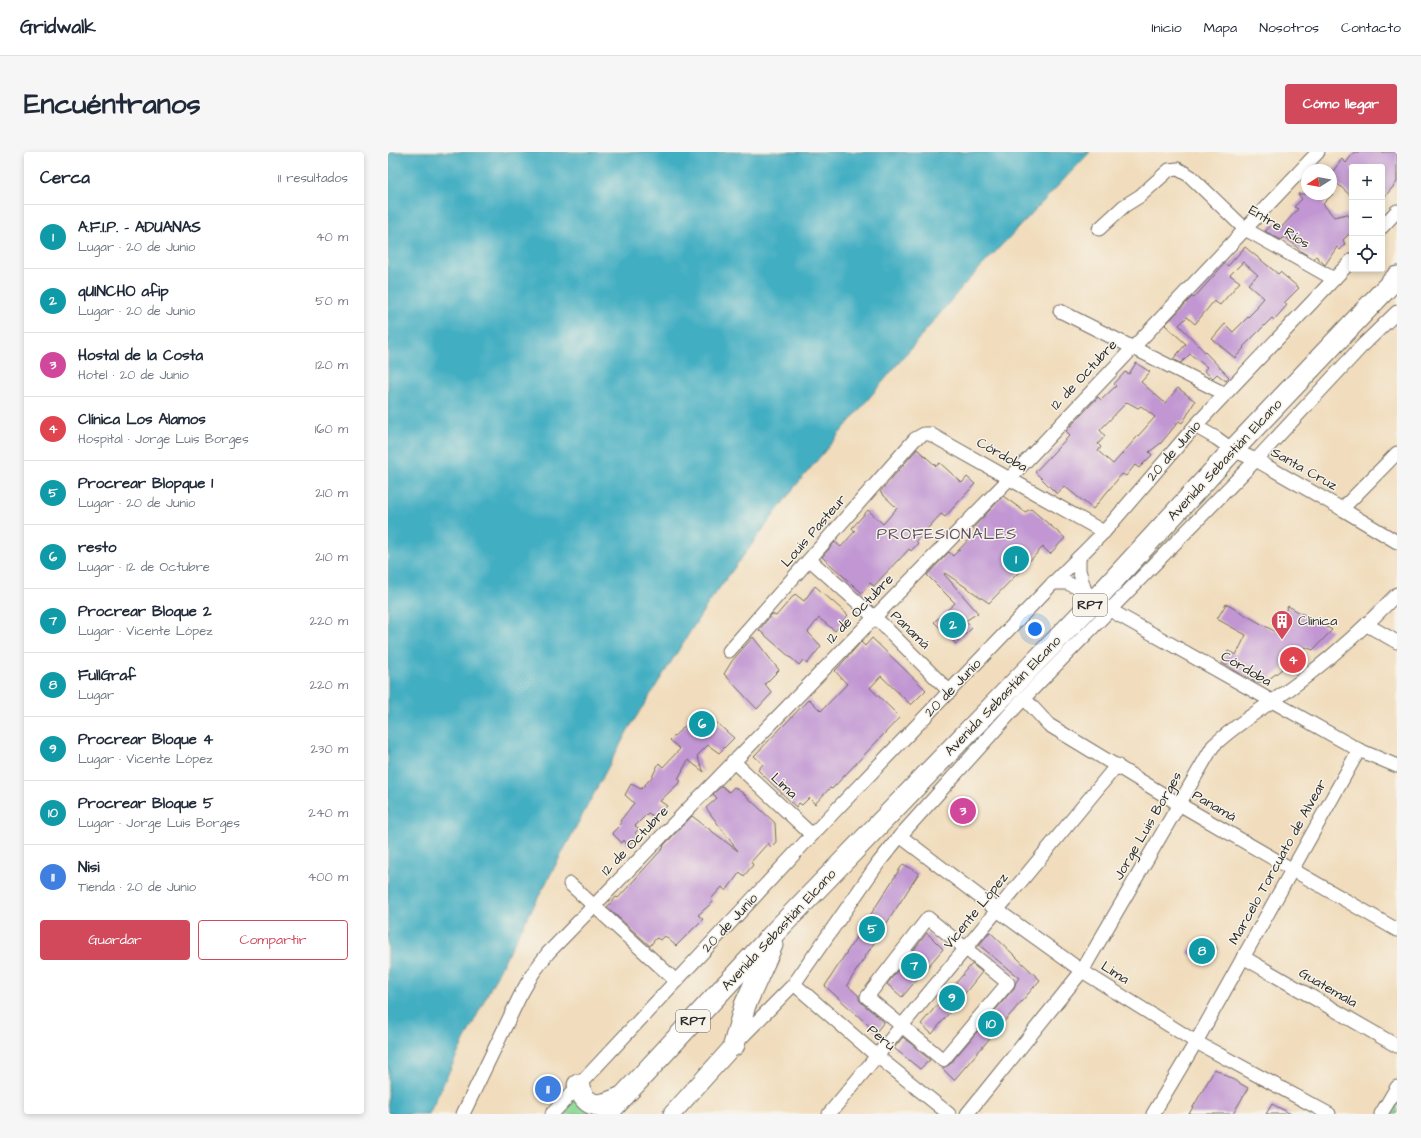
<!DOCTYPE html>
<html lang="es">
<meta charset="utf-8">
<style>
body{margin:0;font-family:"Architects Daughter",sans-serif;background:#f6f6f7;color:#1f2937}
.controls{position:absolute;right:12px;top:12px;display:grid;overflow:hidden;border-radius:4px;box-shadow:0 2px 6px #0003}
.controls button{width:36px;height:36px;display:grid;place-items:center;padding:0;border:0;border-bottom:1px solid #e0e1e3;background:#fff;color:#1f2937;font:20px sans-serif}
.compass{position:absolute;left:913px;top:12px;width:36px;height:36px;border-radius:50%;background:#fff;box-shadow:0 2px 6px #0003;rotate:259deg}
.you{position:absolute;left:647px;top:477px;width:14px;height:14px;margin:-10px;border:3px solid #fff;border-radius:50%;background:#1a73e8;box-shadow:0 0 0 6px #1a73e833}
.badge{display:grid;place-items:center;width:26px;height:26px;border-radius:50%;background:#d1495b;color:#fff;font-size:13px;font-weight:700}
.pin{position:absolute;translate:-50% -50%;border:2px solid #fff;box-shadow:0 1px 4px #0006}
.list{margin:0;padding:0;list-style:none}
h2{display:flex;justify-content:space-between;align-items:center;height:52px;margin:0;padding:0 16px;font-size:17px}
h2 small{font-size:13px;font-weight:400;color:#747a83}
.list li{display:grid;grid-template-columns:26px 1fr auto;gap:12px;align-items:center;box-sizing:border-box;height:64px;padding:0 16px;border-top:1px solid #e0e1e3}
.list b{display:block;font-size:15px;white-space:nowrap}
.list p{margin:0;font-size:13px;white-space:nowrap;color:#747a83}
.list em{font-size:13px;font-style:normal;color:#747a83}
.actions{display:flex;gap:8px;padding:12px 16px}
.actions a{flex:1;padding:9px 0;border:1px solid #d1495b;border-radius:4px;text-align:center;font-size:14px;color:#d1495b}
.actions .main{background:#d1495b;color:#fff}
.icon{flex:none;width:22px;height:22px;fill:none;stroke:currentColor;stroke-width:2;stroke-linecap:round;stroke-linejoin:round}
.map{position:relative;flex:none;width:1009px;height:962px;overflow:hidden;border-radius:4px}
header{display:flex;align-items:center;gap:24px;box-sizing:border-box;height:56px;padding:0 20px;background:#fff;border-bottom:1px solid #e0e1e3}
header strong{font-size:19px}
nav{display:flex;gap:22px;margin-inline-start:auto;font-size:14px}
.intro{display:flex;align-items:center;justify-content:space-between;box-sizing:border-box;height:96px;padding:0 24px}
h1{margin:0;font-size:28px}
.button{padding:10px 18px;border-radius:4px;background:#d1495b;color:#fff;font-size:14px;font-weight:700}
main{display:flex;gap:24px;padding:0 24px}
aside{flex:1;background:#fff;border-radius:4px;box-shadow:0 2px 6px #0003}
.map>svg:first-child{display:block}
.green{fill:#8dda98;stroke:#5c8262}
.water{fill:#43aec2;stroke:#376c76}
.building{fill:#c196d3;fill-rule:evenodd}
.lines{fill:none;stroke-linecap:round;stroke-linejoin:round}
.minor-casing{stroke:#70695e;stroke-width:15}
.tertiary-casing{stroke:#70695e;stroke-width:19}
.primary-casing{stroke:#70695e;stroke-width:23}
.minor{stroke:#fff;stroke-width:13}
.tertiary{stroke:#fff;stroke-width:17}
.primary{stroke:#fff;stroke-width:21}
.labels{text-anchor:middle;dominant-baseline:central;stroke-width:3;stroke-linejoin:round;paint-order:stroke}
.shield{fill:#f7f3e8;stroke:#686764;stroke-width:1}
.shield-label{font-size:13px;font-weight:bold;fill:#2b2b2b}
.street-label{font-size:14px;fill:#2b2b2b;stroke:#f7f3e8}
.poi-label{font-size:14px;fill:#2b2b2b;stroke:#f7f3e8;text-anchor:start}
.quarter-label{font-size:16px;letter-spacing:1px;fill:#605066;stroke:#f7f3e8}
</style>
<header>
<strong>Gridwalk</strong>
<nav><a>Inicio</a><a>Mapa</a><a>Nosotros</a><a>Contacto</a></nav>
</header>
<div class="intro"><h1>Encuéntranos</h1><a class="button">Cómo llegar</a></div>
<main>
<aside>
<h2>Cerca<small>11 resultados</small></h2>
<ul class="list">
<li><span class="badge" style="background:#0f9aa8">1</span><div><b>A.F.I.P. - ADUANAS</b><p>Lugar · 20 de Junio</p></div><em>40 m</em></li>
<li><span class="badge" style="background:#0f9aa8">2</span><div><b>qUINCHO afip</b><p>Lugar · 20 de Junio</p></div><em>50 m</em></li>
<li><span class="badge" style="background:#d1479c">3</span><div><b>Hostal de la Costa</b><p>Hotel · 20 de Junio</p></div><em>120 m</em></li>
<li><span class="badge" style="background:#e0444e">4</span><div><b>Clínica Los Alamos</b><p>Hospital · Jorge Luis Borges</p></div><em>160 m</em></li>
<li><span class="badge" style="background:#0f9aa8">5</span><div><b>Procrear Blopque 1</b><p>Lugar · 20 de Junio</p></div><em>210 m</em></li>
<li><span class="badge" style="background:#0f9aa8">6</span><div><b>resto</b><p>Lugar · 12 de Octubre</p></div><em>210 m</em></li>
<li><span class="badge" style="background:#0f9aa8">7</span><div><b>Procrear Bloque 2</b><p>Lugar · Vicente López</p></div><em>220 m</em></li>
<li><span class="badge" style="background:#0f9aa8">8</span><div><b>FullGraf</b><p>Lugar</p></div><em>220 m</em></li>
<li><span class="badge" style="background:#0f9aa8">9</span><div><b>Procrear Bloque 4</b><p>Lugar · Vicente López</p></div><em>230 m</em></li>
<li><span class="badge" style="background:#0f9aa8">10</span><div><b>Procrear Bloque 5</b><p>Lugar · Jorge Luis Borges</p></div><em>240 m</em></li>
<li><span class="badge" style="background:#3f7fe0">11</span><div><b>Nisi</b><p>Tienda · 20 de Junio</p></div><em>400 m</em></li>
</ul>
<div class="actions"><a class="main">Guardar</a><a>Compartir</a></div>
</aside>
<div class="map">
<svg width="1009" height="962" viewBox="0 0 1009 962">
<rect width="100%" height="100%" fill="#f7f3e8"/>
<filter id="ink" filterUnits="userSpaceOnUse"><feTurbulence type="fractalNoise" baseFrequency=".025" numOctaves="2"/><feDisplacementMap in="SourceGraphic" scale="8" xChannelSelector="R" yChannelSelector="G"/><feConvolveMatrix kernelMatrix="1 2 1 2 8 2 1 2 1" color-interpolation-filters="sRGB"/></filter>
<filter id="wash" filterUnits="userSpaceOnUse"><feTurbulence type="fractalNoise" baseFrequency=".012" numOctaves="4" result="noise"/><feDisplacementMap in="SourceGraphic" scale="16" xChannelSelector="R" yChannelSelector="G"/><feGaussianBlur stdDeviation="0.9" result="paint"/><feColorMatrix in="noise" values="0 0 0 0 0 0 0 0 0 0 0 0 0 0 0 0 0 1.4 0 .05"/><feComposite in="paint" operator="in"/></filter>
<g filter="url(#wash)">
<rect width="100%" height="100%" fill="#f1ddbd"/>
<g class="green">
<polygon points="188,943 205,962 172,962"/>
<polygon points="1009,944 1009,962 999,962"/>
</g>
<polygon class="water" points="0,0 702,0 575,134 405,337 321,450 240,578 114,813 72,897 41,962 0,962"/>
<g id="blocks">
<g class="building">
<polygon points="966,0 1009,0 1009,30 994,48 994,15 964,15 964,45 943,26 943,22 954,7 958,11"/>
<polygon points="910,42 945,42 935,52 946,65 959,62 964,68 964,79 955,88 957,92 952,98 949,95 937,113 928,104 926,107 914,100 897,84 893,88 877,79 885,72 892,77 910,57 906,55 914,47"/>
<polygon points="857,95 890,122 892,120 911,136 896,151 899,153 886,168 884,166 855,195 856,196 847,206 824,187 837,172 845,180 870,155 869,154 876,146 860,132 870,123 855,110 842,123 852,130 832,153 826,149 807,172 799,165 791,173 841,225 838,229 829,222 825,226 816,219 819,215 802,202 793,211 785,207 798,192 777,173 804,145 806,146 837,111 840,114"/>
<path d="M 748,211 L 762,220 L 753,230 L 777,251 L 790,236 L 807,249 L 797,267 L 794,271 L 791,269 L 773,291 L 761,300 L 764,303 L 751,316 L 747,313 L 738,324 L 734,322 L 705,357 L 676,334 L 669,342 L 647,320 L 682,283 L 678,279 L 710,245 L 713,248 L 728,234 L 726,232 L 737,220 L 741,222 ZM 739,250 L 750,256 L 753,254 L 767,265 L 725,312 L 710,299 L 713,295 L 710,292 L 717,284 L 712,278 Z"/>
<polygon points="529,297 548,314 552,311 574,331 579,325 587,332 557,365 553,362 528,389 530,391 523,399 521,397 511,408 510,408 486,434 482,431 474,441 434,405 447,390 453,395 467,379 464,376 480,358 495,372 509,356 492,340"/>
<polygon points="615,344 637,360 643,357 677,386 662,402 655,395 601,451 557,421 556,422 590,461 577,469 584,476 568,492 546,470 567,451 539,423 561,400 565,404 588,380 585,376"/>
<polygon points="427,434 460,463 447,479 431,466 420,480 433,494 419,512 415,508 411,513 371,478 384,462 388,464 407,442 416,449"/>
<polygon points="838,452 886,479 900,454 944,478 925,498 917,495 908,511 900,506 893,518 877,530 867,530 834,511 840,499 848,503 858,483 829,467"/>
<polygon points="365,485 391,518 377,532 384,541 369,557 336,522 344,509"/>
<polygon points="484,486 538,538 523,553 493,524 482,536 512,565 444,637 442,636 427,652 421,646 414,653 411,651 408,655 370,618 375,612 366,604 421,547 433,559 459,532 447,519 473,490 477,494"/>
<polygon points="314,558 346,586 331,601 320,593 309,604 316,620 300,608 290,627 293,629 272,649 279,654 267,665 260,661 247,674 251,677 247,681 249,684 240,694 236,688 234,691 224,681 234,671 232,669 246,651 237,643 243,632 253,637 264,625 271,611 275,615 292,597 282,588"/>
<polygon points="334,634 341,640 346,635 356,642 387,671 388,690 383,695 380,691 363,710 365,713 356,724 352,720 338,739 334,735 323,747 325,750 310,763 315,767 288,794 277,784 273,788 268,786 262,794 219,755 228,745 230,746 276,695 275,694 304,664 350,699 318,656 329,646 325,642"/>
<polygon points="515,712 531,721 459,833 471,844 471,848 474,851 496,870 488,880 437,834"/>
<polygon points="602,780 652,828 566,928 554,916 561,913 626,836 628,830 631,826 591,793"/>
<polygon points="539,781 555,797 514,845 499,832"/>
<polygon points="815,787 829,796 820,812 799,801 806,791 811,794"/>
<polygon points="584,812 594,820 544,882 533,872"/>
<polygon points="515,885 542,908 532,917 506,896"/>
<polygon points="827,917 860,936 845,962 801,962"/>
<polygon points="884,952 903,962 878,962"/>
</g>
</g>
</g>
<g filter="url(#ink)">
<use href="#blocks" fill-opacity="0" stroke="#70695e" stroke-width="1"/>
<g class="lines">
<g class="minor-casing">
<g id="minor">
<polyline points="994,75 1009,59"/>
<polyline points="711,77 736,54 752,44 781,18 790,17 802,24 857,77 946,127"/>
<polyline points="672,159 837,242"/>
<polyline points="807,274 828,286 845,298 868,308 954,357 1009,390"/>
<polyline points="954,357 1009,301"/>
<polyline points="691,405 691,418 697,439 722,458 971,598 1009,614"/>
<polyline points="422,408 495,473 562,540"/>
<polyline points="665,431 679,431 697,439"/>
<polyline points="979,473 1009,490"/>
<polyline points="341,499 527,287 536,282 542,282 716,380"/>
<polyline points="636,546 661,573 791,652 1009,778"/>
<polyline points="345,609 424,683"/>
<polyline points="512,684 609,758 694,819 808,890 941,962"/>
<polyline points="182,732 288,829"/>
<polygon points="540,766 620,831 555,908 479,845"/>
<polyline points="855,805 1009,894"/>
<polyline points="406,832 489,904 561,962"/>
<polyline points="349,890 406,832 491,710 512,684 636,546 868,308 973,195 1009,160"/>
<polyline points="75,962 132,844 145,821 160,801 622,326 930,0"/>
<polyline points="164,962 424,683 665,431 716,380 807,274 964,108"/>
<polyline points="441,962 729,613"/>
<path d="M 579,962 L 694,819 L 825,594 C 853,567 888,549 919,524 C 951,499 981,471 1009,442"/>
<polyline points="765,962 808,890 971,598"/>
<polyline points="993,962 1009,935"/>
</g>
</g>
<g class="tertiary-casing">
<polyline id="tertiary" points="284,962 346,893"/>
</g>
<g class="primary-casing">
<g id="primary">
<polyline points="346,893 357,853 384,793"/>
<path d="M 190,933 C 199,959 212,955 234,945"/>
<polyline points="219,962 390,777 708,447 845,298 1009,125"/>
</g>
</g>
<use href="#minor" class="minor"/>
<use href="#tertiary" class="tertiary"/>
<use href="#primary" class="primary"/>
</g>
</g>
<defs>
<g id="building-pin" transform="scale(1.15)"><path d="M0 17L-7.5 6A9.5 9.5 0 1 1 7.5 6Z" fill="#d1495b" stroke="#f7f3e8"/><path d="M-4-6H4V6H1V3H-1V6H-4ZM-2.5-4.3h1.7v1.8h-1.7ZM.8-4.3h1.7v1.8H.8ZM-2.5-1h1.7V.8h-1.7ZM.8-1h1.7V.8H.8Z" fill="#fff"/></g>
</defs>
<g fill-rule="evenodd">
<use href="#building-pin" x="894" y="469"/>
</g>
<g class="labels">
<g class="shield">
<rect x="685" y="442" width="34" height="22" rx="3"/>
<rect x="288" y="858" width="34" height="22" rx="3"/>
</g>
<g class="shield-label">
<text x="702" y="453">RP7</text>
<text x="305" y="869">RP7</text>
</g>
<g class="street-label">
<text transform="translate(891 75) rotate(32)">Entre Ríos</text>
<text transform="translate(696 223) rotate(-47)">12 de Octubre</text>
<text transform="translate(786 299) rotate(-49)">20 de Junio</text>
<text transform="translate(614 303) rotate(29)">Córdoba</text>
<text transform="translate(837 308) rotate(-47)">Avenida Sebastián Elcano</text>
<text transform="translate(916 317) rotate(29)">Santa Cruz</text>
<text transform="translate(426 379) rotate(-49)">Louis Pasteur</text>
<text transform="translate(472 457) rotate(-46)">12 de Octubre</text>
<text transform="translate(522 478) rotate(44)">Panamá</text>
<text transform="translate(858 517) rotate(30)">Córdoba</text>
<text transform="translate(565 536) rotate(-46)">20 de Junio</text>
<text transform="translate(615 544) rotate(-46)">Avenida Sebastián Elcano</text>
<text transform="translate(396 634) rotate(43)">Lima</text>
<text transform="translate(826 654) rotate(30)">Panamá</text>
<text transform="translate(760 674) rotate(-60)">Jorge Luis Borges</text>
<text transform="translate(247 689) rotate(-46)">12 de Octubre</text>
<text transform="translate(890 710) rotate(-61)">Marcelo Torcuato de Alvear</text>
<text transform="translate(588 759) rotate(-51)">Vicente López</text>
<text transform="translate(342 771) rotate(-47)">20 de Junio</text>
<text transform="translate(391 778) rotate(-47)">Avenida Sebastián Elcano</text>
<text transform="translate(727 821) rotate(32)">Lima</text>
<text transform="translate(940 836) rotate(30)">Guatemala</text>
<text transform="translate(493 886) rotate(40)">Perú</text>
</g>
<g class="poi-label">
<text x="910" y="469">Clinica</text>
</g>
<g class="quarter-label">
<text x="559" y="382">PROFESIONALES</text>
</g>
</g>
</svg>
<div class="controls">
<button>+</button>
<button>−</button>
<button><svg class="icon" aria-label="locate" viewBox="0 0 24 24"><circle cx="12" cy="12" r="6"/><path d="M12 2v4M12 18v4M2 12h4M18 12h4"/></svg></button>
</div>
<svg class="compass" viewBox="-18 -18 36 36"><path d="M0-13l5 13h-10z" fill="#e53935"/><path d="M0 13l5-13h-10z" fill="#747a83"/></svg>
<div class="you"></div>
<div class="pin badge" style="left:628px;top:407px;background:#0f9aa8">1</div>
<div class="pin badge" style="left:565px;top:473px;background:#0f9aa8">2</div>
<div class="pin badge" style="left:575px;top:659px;background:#d1479c">3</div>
<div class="pin badge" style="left:905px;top:508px;background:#e0444e">4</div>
<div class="pin badge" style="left:484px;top:777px;background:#0f9aa8">5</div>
<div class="pin badge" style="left:314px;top:572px;background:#0f9aa8">6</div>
<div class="pin badge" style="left:526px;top:814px;background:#0f9aa8">7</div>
<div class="pin badge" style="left:814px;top:799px;background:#0f9aa8">8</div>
<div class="pin badge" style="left:564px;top:846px;background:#0f9aa8">9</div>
<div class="pin badge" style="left:603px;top:872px;background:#0f9aa8">10</div>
<div class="pin badge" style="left:160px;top:937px;background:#3f7fe0">11</div>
</div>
</main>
